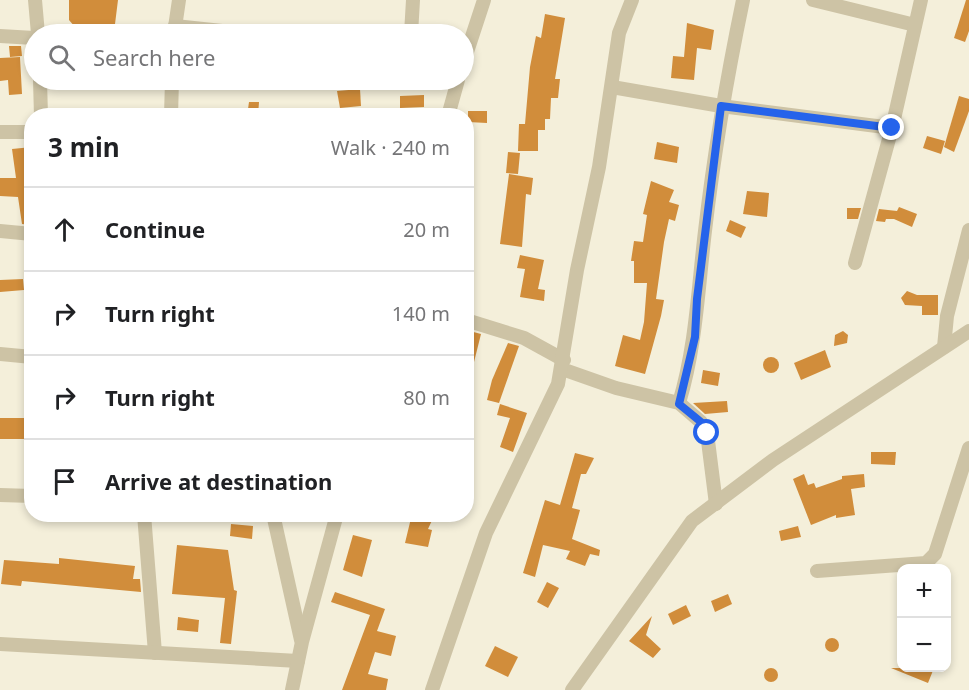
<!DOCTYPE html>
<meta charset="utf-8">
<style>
body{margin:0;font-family:"Noto Sans",sans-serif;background:#f2f2f2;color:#202124}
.controls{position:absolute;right:18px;bottom:18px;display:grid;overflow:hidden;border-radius:12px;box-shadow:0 3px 9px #0003}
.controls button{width:54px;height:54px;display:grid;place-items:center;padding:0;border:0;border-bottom:2px solid #e0e0e0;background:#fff;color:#202124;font:30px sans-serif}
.stop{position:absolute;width:18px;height:18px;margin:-14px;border:4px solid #2563eb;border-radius:50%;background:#fff}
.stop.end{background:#2563eb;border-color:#fff;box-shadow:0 2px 6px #0008}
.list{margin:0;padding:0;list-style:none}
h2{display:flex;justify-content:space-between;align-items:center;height:78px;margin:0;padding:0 24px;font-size:26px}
h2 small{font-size:20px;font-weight:400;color:#757577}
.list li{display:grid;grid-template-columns:39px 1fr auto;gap:18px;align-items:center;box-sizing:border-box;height:84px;padding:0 24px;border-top:2px solid #e0e0e0}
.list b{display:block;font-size:22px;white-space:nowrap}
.list em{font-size:20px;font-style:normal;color:#757577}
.icon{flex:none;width:33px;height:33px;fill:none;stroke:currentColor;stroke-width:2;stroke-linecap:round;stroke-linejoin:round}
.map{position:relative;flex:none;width:969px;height:690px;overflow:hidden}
.search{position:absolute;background:#fff;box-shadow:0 3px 9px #0003;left:24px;top:24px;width:450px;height:66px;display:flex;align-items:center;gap:15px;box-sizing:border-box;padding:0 21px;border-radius:33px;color:#757577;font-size:22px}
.panel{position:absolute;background:#fff;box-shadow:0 3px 9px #0003;left:24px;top:108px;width:450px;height:414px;border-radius:24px}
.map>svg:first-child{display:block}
.building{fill:#d18d3b}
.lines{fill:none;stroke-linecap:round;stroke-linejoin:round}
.street{stroke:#cdc3a5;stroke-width:14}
.route{stroke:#2563eb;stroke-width:8}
</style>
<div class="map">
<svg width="969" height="690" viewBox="0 0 969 690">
<rect width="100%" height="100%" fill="#f4efda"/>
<g class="building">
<polygon points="69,0 118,0 115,24 103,34 81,34 69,20"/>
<polygon points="966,0 969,0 969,31 965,42 954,38"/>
<polygon points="545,14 565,18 555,79 560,79 558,98 551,98 550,119 545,119 545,130 538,130 538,151 518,151 519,124 525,124 530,67 536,36 541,38"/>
<polygon points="687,23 714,30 711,50 697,48 694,80 671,78 673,56 684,57"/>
<polygon points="9,46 21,46 22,56 10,57"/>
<polygon points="20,57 22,94 9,95 8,80 0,81 0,58"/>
<polygon points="360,89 361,106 340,108 337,91"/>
<polygon points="424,95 424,107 400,108 400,96"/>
<polygon points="959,96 969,99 969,111 954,152 944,147"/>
<polygon points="249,102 259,102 258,116 247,116"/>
<polygon points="468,111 487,111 487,123 468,122"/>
<polygon points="927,136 945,141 941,154 923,148"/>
<polygon points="657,142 679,147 677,163 654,159"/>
<polygon points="32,147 31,206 32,225 22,224 18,197 0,196 0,178 16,178 12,149"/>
<polygon points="508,152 520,153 518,174 506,173"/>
<polygon points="509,174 533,178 531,195 526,194 522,247 500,244"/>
<polygon points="651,181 674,190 669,202 679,205 675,221 669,219 664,242 656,299 664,300 661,316 645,374 615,366 623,335 640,340 644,322 647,283 634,283 634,261 631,261 634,241 643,242 647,215 643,214"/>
<polygon points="747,191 769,193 767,217 743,214"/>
<polygon points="899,207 917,214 912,227 894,219 886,219 885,222 876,221 879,209 897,211"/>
<polygon points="847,208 861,208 858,219 847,219"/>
<polygon points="730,220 746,227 741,238 726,231"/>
<polygon points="520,255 544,260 538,289 545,290 544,301 520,297 525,269 517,268"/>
<polygon points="23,279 24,290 0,292 0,280"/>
<polygon points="907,291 917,295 938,295 938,315 922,315 922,306 905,305 901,298"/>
<polygon points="466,330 481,334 471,374 466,373"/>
<polygon points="843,331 848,335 847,343 834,346 835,335"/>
<polygon points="508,343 519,346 499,403 487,400 492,380"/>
<polygon points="825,350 831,367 801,380 794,363"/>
<circle cx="771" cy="365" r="8"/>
<polygon points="703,370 720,373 718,386 701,383"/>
<polygon points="727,401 728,412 705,414 693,403"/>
<polygon points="500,404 527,413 513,452 500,447 510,418 497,415"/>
<rect x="0" y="418" width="29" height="21"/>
<polygon points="871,452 896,452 895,465 871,464"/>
<polygon points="575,453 594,458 586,474 581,474 572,508 580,510 572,539 600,550 599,556 590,554 585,566 566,559 570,551 543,545 535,577 523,573 545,500 560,505"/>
<polygon points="804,474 808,485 814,483 816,488 842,479 842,476 864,474 865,487 851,489 855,515 836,518 836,515 811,525 793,479"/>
<polygon points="412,514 435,514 428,529 432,530 428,547 405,543"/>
<polygon points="231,524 253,526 252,539 230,536"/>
<polygon points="798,526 801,537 781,541 779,531"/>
<polygon points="353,535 372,540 362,577 343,570"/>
<polygon points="177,545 228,550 234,590 237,591 231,644 220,643 225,598 172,594"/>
<polygon points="59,558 135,566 133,579 140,579 141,592 22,581 21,586 1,584 4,560 59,564"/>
<polygon points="547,582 559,588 548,608 537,602"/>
<polygon points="335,592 385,609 377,631 396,636 391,656 375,652 368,674 388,679 386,690 342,690 370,615 331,602"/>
<polygon points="728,594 732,604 715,612 711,601"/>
<polygon points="686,605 691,616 673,625 668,614"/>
<polygon points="652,616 646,635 661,649 653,658 629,641"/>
<polygon points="178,617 199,620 198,632 177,630"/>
<circle cx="832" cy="645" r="7"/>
<polygon points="495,646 518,657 508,677 485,666"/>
<circle cx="771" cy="675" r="7"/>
<polygon points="891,668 934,668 928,683"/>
</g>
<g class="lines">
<g class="street">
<polyline points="35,0 38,34"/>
<polyline points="813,0 915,25"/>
<polyline points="175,26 250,34"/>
<polyline points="174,34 179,0"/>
<polyline points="411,34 413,0"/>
<polyline points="0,36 34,38"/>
<polyline points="464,61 484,0"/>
<polyline points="40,80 41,116"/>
<polyline points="612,87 721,106 892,128"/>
<polyline points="171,116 172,80"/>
<polyline points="448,116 458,80"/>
<polyline points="0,132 32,132"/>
<polyline points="0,231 32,234"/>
<polyline points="855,263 892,128 921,0"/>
<polyline points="466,320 524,338 564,360"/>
<polyline points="944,347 947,316 969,230"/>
<polyline points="0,354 32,357"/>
<polyline points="562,369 616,388 679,403 701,422 707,433 716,504"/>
<path d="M 679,403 C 696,347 698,289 705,231 C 714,153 727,77 743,0"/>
<polyline points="0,495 32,496"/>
<polyline points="144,514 155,653"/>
<polyline points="273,514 301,640"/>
<polyline points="817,571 926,563 935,554 969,448"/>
<polyline points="0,644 298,661"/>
<polyline points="292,690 302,642 337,514"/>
<polyline points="432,690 486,533 558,384 577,270 599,167 619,33 632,0"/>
<polyline points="572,690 692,521 773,460 969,331"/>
</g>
</g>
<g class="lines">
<polyline class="route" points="707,433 701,422 679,404 695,337 697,299 721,106 892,128"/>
</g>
</svg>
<div class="controls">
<button>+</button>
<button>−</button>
</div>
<div class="stop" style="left:707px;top:433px"></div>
<div class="stop end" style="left:892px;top:128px"></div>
<div class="search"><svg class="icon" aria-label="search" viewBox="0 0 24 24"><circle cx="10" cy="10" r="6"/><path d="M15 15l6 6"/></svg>Search here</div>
<section class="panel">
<h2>3 min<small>Walk · 240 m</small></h2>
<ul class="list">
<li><svg class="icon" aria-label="ahead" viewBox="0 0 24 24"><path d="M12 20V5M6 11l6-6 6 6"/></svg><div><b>Continue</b></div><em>20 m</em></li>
<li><svg class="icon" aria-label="right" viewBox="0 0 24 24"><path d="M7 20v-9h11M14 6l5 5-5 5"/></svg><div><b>Turn right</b></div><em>140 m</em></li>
<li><svg class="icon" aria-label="right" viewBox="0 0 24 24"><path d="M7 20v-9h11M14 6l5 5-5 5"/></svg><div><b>Turn right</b></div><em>80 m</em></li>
<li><svg class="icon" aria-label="arrive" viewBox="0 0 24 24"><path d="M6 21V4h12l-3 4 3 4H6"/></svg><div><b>Arrive at destination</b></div></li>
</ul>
</section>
</div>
